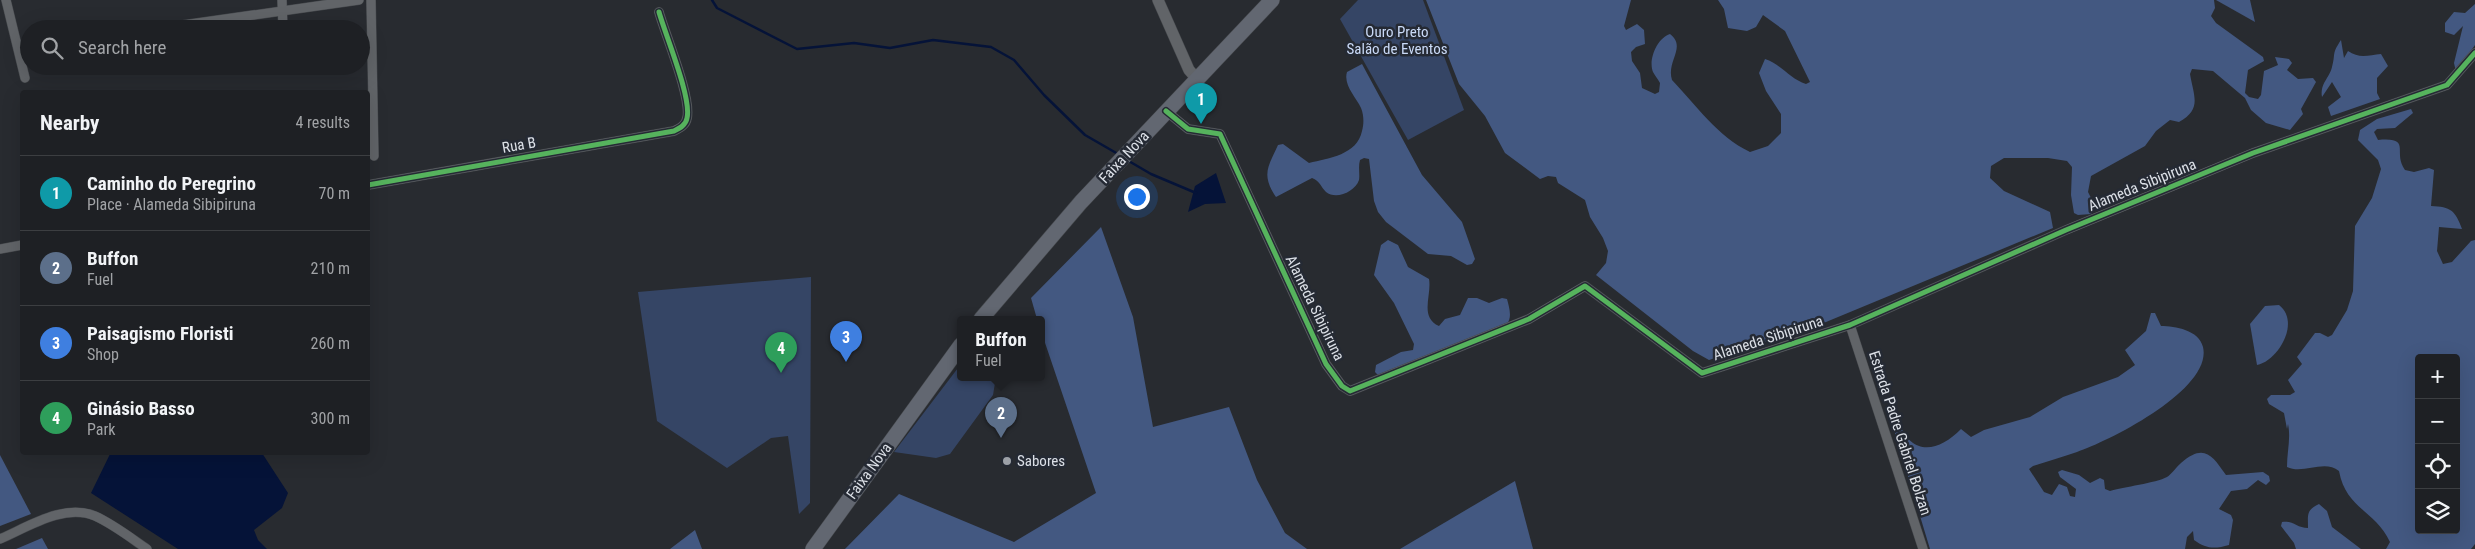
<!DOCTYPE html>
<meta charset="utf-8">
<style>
body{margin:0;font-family:"Roboto Condensed",sans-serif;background:#2b2d31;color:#f1f3f6}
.controls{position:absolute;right:15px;bottom:15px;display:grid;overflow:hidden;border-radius:5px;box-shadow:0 5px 20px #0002}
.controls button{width:45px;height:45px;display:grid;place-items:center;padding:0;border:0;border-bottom:1px solid #3c3e41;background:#1e2024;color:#f1f3f6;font:25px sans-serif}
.you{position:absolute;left:1136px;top:196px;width:18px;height:18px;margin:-12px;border:4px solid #fff;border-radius:50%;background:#1a73e8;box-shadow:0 0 0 8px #1a73e833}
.badge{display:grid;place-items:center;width:32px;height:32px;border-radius:50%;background:#0b8043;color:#fff;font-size:16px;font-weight:700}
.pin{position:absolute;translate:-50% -41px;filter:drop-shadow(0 1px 2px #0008)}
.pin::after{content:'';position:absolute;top:26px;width:18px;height:15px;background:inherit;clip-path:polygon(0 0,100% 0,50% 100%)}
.popup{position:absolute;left:957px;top:316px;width:88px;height:65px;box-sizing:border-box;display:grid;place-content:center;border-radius:5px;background:#1e2024;filter:drop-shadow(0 1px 4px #0005);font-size:16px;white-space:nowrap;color:#a1a3a6}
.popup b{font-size:19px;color:#f1f3f6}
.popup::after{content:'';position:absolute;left:50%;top:100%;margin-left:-10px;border:10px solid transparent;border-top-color:#1e2024}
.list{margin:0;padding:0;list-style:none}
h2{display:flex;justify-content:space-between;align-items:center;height:65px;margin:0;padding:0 20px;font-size:21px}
h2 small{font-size:16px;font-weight:400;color:#a1a3a6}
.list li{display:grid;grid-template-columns:32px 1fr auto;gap:15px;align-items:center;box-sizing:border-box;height:75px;padding:0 20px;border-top:1px solid #3c3e41}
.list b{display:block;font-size:19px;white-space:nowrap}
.list p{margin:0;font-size:16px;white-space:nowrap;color:#a1a3a6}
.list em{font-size:16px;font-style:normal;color:#a1a3a6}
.icon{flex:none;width:28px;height:28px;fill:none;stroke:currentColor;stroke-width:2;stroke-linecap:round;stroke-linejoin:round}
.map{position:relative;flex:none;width:2475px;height:549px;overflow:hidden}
.search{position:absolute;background:#1e2024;box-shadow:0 5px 20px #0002;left:20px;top:20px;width:350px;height:55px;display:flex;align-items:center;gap:12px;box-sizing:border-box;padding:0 18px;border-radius:28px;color:#a1a3a6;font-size:19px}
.panel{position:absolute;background:#1e2024;box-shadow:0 5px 20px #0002;left:20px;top:90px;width:350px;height:365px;border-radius:5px}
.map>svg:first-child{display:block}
.green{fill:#354565}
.forest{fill:#435881;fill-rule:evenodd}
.water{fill:#051338}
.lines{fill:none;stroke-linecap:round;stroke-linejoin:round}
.stream{stroke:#051338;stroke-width:2.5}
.minor-casing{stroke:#46494d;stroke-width:10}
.tertiary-casing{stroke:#46494d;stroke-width:12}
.trunk-casing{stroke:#46494d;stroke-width:16}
.minor{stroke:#616468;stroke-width:9}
.tertiary{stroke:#616468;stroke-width:11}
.trunk{stroke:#626771;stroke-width:15}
.cycleway-casing{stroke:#252a34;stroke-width:8}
.cycleway{stroke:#56b35d;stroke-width:5}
.poi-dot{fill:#9da1a7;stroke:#252a34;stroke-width:2}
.labels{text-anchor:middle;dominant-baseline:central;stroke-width:5;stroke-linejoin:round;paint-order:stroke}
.park-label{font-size:15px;fill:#cadaf7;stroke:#252a34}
.street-label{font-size:15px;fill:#dce0e7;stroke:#252a34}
.poi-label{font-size:15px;fill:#dce0e7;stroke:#252a34;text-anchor:start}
</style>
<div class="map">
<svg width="2475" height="549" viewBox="0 0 2475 549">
<rect width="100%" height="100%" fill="#282b30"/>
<g class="green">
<polygon points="1358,0 1423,0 1464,110 1408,140 1340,19"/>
<polygon points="811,277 810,503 799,514 788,436 771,438 727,468 657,421 638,292"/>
<polygon points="961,364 961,377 996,377 993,395 950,454 936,458 894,452"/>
</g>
<g class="forest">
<path d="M 1426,0 L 1631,0 L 1624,26 L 1626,30 L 1637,24 L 1644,30 L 1645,44 L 1636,47 L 1631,52 L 1632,61 L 1640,73 L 1642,88 L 1655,94 L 1659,92 L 1660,83 C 1658,79 1655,76 1653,72 C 1648,60 1657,38 1670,34 C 1687,47 1666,61 1672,80 C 1697,106 1717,136 1750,152 L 1768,146 L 1781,133 L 1781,114 L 1766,91 L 1759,73 L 1765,59 C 1781,64 1790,79 1806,84 L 1810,82 L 1785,31 L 1763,15 L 1756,27 L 1747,31 L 1728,28 L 1724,9 L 1718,0 L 2214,0 L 2215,8 L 2211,16 L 2216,23 L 2263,57 L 2264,61 L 2248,70 L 2245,93 L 2249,97 L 2258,99 L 2261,95 L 2264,71 L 2278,65 L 2275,57 L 2289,59 L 2292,63 L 2287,70 L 2298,79 L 2313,78 L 2316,82 L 2301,109 L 2303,114 L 2290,130 L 2266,123 L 2251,110 L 2245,98 L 2213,71 L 2192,69 L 2190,74 C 2194,97 2202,109 2179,122 L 2170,120 L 2156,131 L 2145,146 L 2091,176 L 2088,192 L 2096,208 L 2091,214 L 2078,215 L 2074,213 L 2071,195 L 2072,167 L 2067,161 L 2048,158 L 2004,158 L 1991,166 L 1990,178 L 2004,191 L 2050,212 L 2053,228 L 1826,322 L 1709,360 L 1693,351 L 1596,275 L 1606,263 L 1608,251 L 1603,238 L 1590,217 L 1585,200 L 1558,183 L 1556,177 L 1548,176 L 1540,179 L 1505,153 L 1485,116 L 1459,84 Z"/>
<polygon points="2216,0 2250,0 2255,22"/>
<polygon points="2475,4 2475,45 2456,72 2454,63 2463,26 2454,35 2445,32 2445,23 2454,12 2465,13"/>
<path d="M 2341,40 L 2344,58 L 2348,51 C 2359,59 2369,55 2381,54 L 2388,66 L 2377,78 L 2377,93 L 2380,99 L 2331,116 L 2328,107 L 2341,97 L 2332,82 L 2322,97 C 2320,83 2329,79 2332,67 C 2336,53 2331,55 2341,40 Z"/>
<path d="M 1362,64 L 1422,175 L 1462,222 L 1475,259 L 1472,264 L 1467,265 L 1451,256 L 1428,254 L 1386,222 L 1378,212 L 1374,201 L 1369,159 L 1364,158 L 1360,160 C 1358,167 1360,174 1359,180 C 1355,192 1336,200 1326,192 C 1321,187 1320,181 1312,178 L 1276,197 C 1261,175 1268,167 1278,145 L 1283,144 L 1309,163 C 1329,158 1357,155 1362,131 C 1364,124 1364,115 1361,108 C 1356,97 1343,85 1347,72 Z"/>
<path d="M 2411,109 L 2413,113 L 2395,128 L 2377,129 L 2374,132 L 2378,140 C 2413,137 2392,152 2405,170 L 2414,172 L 2429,168 L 2434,170 L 2431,206 C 2451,207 2455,210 2462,229 L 2439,227 L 2437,251 L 2443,264 L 2452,262 L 2471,241 L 2475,240 L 2475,544 L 2471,549 L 2386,549 L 2390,542 C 2375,510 2346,509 2339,471 C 2324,459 2303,475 2287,467 C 2287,451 2291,439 2288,424 L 2287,429 L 2284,413 L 2269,404 L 2267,399 L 2271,395 L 2290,395 L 2295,392 L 2288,380 L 2302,364 L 2297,357 L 2315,333 L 2320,333 L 2328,337 L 2332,335 L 2347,310 L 2353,291 L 2355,226 L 2372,198 L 2381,169 L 2378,160 L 2358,140 L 2360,130 L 2377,119 ZM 2419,358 L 2456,358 L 2456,530 L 2419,530 Z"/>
<polygon points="1101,227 1133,317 1153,427 1229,407 1257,480 1285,533 1307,549 845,549 899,494 1014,542 1096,493 1041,331 1041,319 1037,319 1031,298"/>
<path d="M 1388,240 L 1398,245 L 1408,267 L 1429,279 C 1432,295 1419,317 1439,326 L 1445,319 L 1460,315 L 1468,298 L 1477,298 L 1489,303 L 1502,298 L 1507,299 C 1509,307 1513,318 1506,325 L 1378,375 L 1375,372 L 1376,365 L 1401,352 L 1413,350 L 1414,344 L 1394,303 L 1374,275 L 1381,245 Z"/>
<path d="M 2279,305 C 2301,322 2278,361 2257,365 L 2250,324 L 2265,306 Z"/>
<path d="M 2151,313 L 2155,313 L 2161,326 C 2175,326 2199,330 2203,347 C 2213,389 2110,441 2077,452 C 2063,457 2048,461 2033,466 L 2029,469 L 2044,492 L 2052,495 L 2059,484 L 2067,487 L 2070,496 L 2075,497 L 2076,489 L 2060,477 L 2058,472 L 2062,470 L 2079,475 L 2090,483 L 2100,478 L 2104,480 L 2105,489 L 2110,491 C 2123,487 2156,483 2167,477 C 2172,474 2176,467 2181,463 C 2204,443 2212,455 2226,475 L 2263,472 L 2269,476 L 2270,481 L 2266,485 L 2258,480 L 2247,489 L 2231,491 L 2219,509 L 2231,515 L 2233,520 L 2229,545 C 2215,549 2206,549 2194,540 L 2193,531 L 2187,537 L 2185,549 L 1930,549 L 1891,420 L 1899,422 C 1911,457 1939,452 1961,429 L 1971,437 L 1984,430 L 2030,417 L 2063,397 L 2118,377 L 2135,365 L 2125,350 L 2146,331 Z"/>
<polygon points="0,455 31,514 0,526"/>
<polygon points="1515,481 1533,549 1400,549"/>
<path d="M 2319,504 L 2327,511 L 2332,527 L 2361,549 L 2296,549 L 2294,543 L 2281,526 L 2282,522 C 2293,520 2297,528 2308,528 C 2308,515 2306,510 2319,504 Z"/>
<polygon points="695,530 702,549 669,549 670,549"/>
<polygon points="42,538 48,549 16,549"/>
</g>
<g class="water">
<polygon points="1216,173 1226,203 1205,204 1188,212 1195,186"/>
<polygon points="111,452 262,453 288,493 282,508 254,530 258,540 267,549 178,549 91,493"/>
</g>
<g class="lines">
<g class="stream">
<polyline points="712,0 717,8 797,49 854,43 890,48 933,40 991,47 1014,60 1044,95 1085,135 1118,154"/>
<polyline points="1127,160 1151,174 1196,193"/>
</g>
<g class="minor-casing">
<g id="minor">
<polyline points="6,0 25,78"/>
<polyline points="282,0 283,29"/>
<polyline points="371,0 374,156"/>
<polyline points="155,29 359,0"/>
<polyline points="1166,111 1188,129 1220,134 1326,364 1342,386 1350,391 1529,319 1585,286 1702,373 1850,325 2066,230 2253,153 2447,85 2475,53"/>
<path d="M 368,185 L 674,131 C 680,128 686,125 687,118 C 692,98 665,34 659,12"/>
<polyline points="0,249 22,245"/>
<polyline points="1850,325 1923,549"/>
<path d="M 0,539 C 28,527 64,503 95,516 C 113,524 131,538 147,549"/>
</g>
</g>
<g class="tertiary-casing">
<polyline id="tertiary" points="1158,0 1189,70 1197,79"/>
</g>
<g class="trunk-casing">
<g id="trunk">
<polyline points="981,319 1081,202 1272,0"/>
<polyline points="813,549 961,345"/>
</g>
</g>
<use href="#minor" class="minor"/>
<use href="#tertiary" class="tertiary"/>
<use href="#trunk" class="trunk"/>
<g class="cycleway-casing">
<g id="cycleway">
<polyline points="1166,111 1188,129 1220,134 1326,364 1342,386 1350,391 1529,319 1585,286 1702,373 1850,325 2066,230 2253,153 2447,85 2475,53"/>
<path d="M 368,185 L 674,131 C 680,128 686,125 687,118 C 692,98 665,34 659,12"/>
</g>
</g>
<use href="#cycleway" class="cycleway"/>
</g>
<circle class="poi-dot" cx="1007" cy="461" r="5"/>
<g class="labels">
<g class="park-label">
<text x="1397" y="32">Ouro Preto<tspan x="1397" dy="17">Salão de Eventos</tspan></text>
</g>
<g class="street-label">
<text transform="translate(519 145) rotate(-10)">Rua B</text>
<text transform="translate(1124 157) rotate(-47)">Faixa Nova</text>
<text transform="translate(2142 185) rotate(-22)">Alameda Sibipiruna</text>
<text transform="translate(1315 308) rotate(64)">Alameda Sibipiruna</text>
<text transform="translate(1768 338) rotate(-18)">Alameda Sibipiruna</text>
<text transform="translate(1900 433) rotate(72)">Estrada Padre Gabriel Bolzan</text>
<text transform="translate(869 471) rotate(-54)">Faixa Nova</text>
</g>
<g class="poi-label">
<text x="1017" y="461">Sabores</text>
</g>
</g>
</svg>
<div class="controls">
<button>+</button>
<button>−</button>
<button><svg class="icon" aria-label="locate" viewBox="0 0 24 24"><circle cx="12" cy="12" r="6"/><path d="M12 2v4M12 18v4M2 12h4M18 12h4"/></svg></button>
<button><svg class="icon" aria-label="layers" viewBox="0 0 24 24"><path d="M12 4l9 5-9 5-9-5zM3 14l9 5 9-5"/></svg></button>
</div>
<div class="you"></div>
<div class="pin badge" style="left:1201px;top:124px;background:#0f9aa8">1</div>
<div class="pin badge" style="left:1001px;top:438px;background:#5c6f8a">2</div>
<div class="popup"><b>Buffon</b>Fuel</div>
<div class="pin badge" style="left:846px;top:362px;background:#3f7fe0">3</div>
<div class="pin badge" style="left:781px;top:373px;background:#2e9e5b">4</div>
<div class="search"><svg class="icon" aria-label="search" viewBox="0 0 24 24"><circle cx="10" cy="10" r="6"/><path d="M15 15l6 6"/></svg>Search here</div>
<section class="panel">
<h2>Nearby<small>4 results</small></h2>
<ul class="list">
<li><span class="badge" style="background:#0f9aa8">1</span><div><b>Caminho do Peregrino</b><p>Place · Alameda Sibipiruna</p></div><em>70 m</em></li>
<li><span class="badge" style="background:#5c6f8a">2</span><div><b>Buffon</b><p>Fuel</p></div><em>210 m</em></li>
<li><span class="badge" style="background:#3f7fe0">3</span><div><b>Paisagismo Floristi</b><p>Shop</p></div><em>260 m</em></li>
<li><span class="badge" style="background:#2e9e5b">4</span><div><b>Ginásio Basso</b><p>Park</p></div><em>300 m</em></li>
</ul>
</section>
</div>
